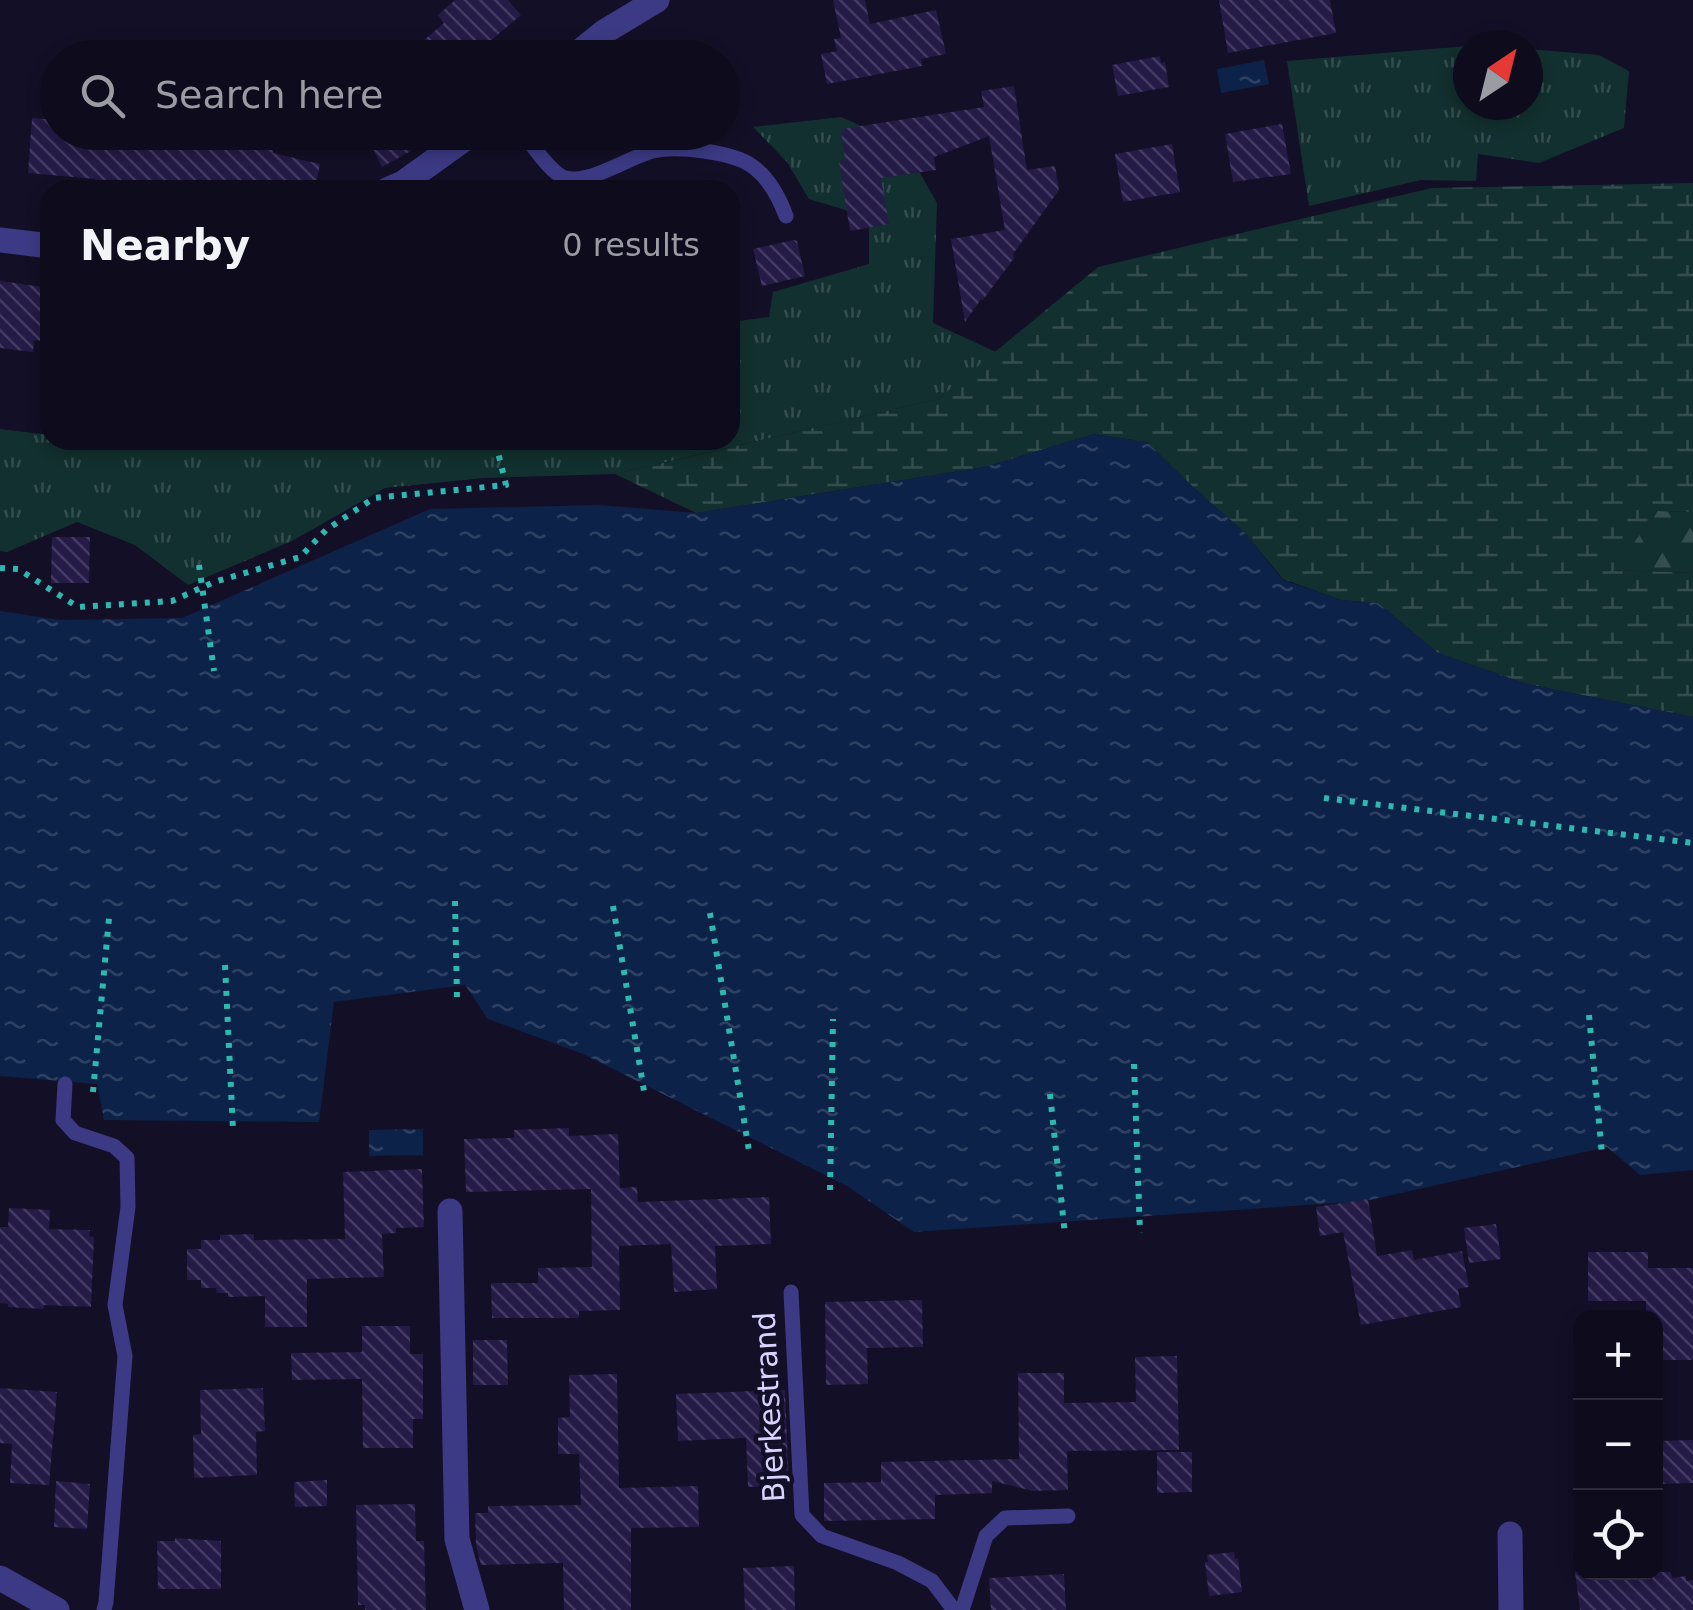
<!DOCTYPE html>
<meta charset="utf-8">
<style>
body{margin:0;font-family:"DejaVu Sans",sans-serif;background:#171425;color:#f1f3f6}
.controls{position:absolute;right:30px;bottom:30px;display:grid;overflow:hidden;border-radius:20px;box-shadow:0 5px 15px #0003}
.controls button{width:90px;height:90px;display:grid;place-items:center;padding:0;border:0;border-bottom:2px solid #2e2b3b;background:#0e0b1c;color:#f1f3f6;font:50px sans-serif}
.compass{position:absolute;left:1453px;top:30px;width:90px;height:90px;border-radius:50%;background:#0e0b1c;box-shadow:0 5px 15px #0003;rotate:35deg}
.list{margin:0;padding:0;list-style:none}
h2{display:flex;justify-content:space-between;align-items:center;height:130px;margin:0;padding:0 40px;font-size:42px}
h2 small{font-size:32px;font-weight:400;color:#9b9ba3}
.icon{flex:none;width:55px;height:55px;fill:none;stroke:currentColor;stroke-width:2;stroke-linecap:round;stroke-linejoin:round}
.map{position:relative;flex:none;width:1693px;height:1610px;overflow:hidden}
.search{position:absolute;background:#0e0b1c;box-shadow:0 5px 15px #0003;left:40px;top:40px;width:700px;height:110px;display:flex;align-items:center;gap:25px;box-sizing:border-box;padding:0 35px;border-radius:55px;color:#9b9ba3;font-size:38px}
.panel{position:absolute;background:#0e0b1c;box-shadow:0 5px 15px #0003;left:40px;top:180px;width:700px;height:270px;border-radius:30px}
.map>svg:first-child{display:block}
.grass{fill:url(#grass-tufts)}
.forest{fill:url(#forest-firs)}
.wetland{fill:url(#wetland-marsh)}
.water{fill:url(#water-ripples)}
.building{fill:url(#building-back-hatch)}
.lines{fill:none;stroke-linecap:round;stroke-linejoin:round}
.path{stroke:#2fb8b0;stroke-width:6;stroke-dasharray:5 8;stroke-linecap:butt}
.service{stroke:#3d3a85;stroke-width:15}
.minor{stroke:#3d3a85;stroke-width:25}
.labels{text-anchor:middle;dominant-baseline:central;stroke-width:9;stroke-linejoin:round;paint-order:stroke}
.street-label{font-size:30px;fill:#d9d4ff;stroke:#130f26}
</style>
<div class="map">
<svg width="1693" height="1610" viewBox="0 0 1693 1610">
<defs>
<pattern id="grass-tufts" width="24" height="20" patternUnits="userSpaceOnUse" patternTransform="scale(2.5)"><rect width="24" height="20" fill="#12302f"/><path d="M3 7l-1-3M5 7V3M7 7l1-3M15 17l-1-3M17 17v-4M19 17l1-3" fill="none" stroke="#344d4e"/></pattern>
<pattern id="forest-firs" width="22" height="20" patternUnits="userSpaceOnUse" patternTransform="scale(2.5)"><rect width="22" height="20" fill="#12302f"/><path d="M5 1l3.5 6h-7zM16 11l3.5 6h-7z" fill="#344d4e"/></pattern>
<pattern id="wetland-marsh" width="20" height="14" patternUnits="userSpaceOnUse" patternTransform="scale(2.5)"><rect width="20" height="14" fill="#12302f"/><path d="M1 5h8M5 5V1M11 12h8M15 12V8" fill="none" stroke="#344d4e"/></pattern>
<pattern id="water-ripples" width="26" height="14" patternUnits="userSpaceOnUse" patternTransform="scale(2.5)"><rect width="26" height="14" fill="#0c2248"/><path d="M2 4q2-2 4 0t4 0M15 11q2-2 4 0t4 0" fill="none" stroke="#2f4163"/></pattern>
<pattern id="building-back-hatch" width="6" height="6" patternUnits="userSpaceOnUse" patternTransform="scale(2.5)"><rect width="6" height="6" fill="#241b47"/><path d="M-1 5l2 2M0 0l6 6M5-1l2 2" fill="none" stroke="#433b63"/></pattern>
</defs>
<rect width="100%" height="100%" fill="#130f26"/>
<g class="grass">
<polygon points="1468,46 1468,105 1528,105 1528,49 1599,55 1629,71 1624,128 1539,163 1478,154 1476,181 1421,180 1309,206 1287,61"/>
<polygon points="841,117 904,145 937,203 933,323 996,352 938,399 615,474 483,478 385,488 292,541 188,585 135,545 77,522 7,552 0,551 0,429 50,435 50,440 730,440 730,322 769,317 773,292 869,264 869,217 809,199 787,162 753,127"/>
</g>
<polygon class="forest" points="1657,511 1693,512 1693,573 1613,570"/>
<polygon class="wetland" points="1693,183 1693,512 1657,511 1614,570 1693,573 1693,717 1527,684 1438,653 1378,603 1341,600 1283,579 1244,532 1193,487 1147,442 1094,434 985,467 696,513 615,474 938,399 1098,267 1432,188"/>
<g class="water">
<polygon points="1264,60 1269,84 1221,93 1217,69"/>
<polygon points="1094,434 1147,442 1193,487 1244,532 1283,580 1341,600 1378,603 1438,653 1527,684 1693,717 1693,1170 1640,1175 1607,1147 1365,1201 914,1232 847,1186 583,1054 488,1019 465,985 334,1002 319,1122 104,1120 97,1084 0,1076 0,611 60,620 182,618 430,509 599,505 696,513 985,467"/>
<polygon points="423,1129 423,1155 369,1156 369,1130"/>
</g>
<g class="building">
<polygon points="455,0 508,0 521,15 470,58 403,58 444,23 438,15"/>
<polygon points="833,0 865,0 870,24 936,10 946,54 921,59 922,66 827,84 821,54 837,51 834,39 841,38"/>
<polygon points="1219,0 1330,0 1336,33 1228,53"/>
<polygon points="1160,56 1161,63 1165,62 1169,87 1118,96 1112,65"/>
<polygon points="1014,86 1027,170 1055,166 1059,190 1013,254 1014,258 983,300 981,299 965,322 951,239 1005,230 989,136 934,157 936,170 881,178 889,224 850,231 839,161 845,160 841,129 984,107 981,91"/>
<polygon points="32,118 58,120 58,132 249,132 250,143 272,142 273,153 320,164 315,190 285,190 251,182 251,190 114,190 94,187 95,179 28,173"/>
<polygon points="1282,124 1291,174 1233,182 1225,134"/>
<polygon points="364,132 445,132 382,167"/>
<polygon points="1172,144 1180,192 1123,202 1115,154"/>
<polygon points="794,240 797,241 805,276 762,286 753,249"/>
<polygon points="0,281 50,288 50,342 34,340 33,352 0,348"/>
<polygon points="52,537 90,537 89,583 51,583"/>
<polygon points="569,1128 569,1136 618,1134 620,1188 637,1187 638,1202 769,1197 771,1244 715,1246 717,1289 674,1292 671,1244 619,1246 620,1310 579,1311 579,1318 492,1318 491,1283 538,1283 538,1268 592,1267 591,1189 466,1192 464,1139 514,1138 514,1130"/>
<polygon points="422,1169 424,1227 396,1228 396,1233 382,1234 384,1277 307,1279 307,1327 265,1327 265,1296 228,1297 228,1293 217,1293 216,1288 201,1288 201,1280 187,1280 187,1249 201,1249 201,1240 220,1240 220,1235 254,1234 254,1240 345,1239 343,1172"/>
<polygon points="1368,1199 1377,1256 1412,1250 1414,1260 1462,1251 1469,1287 1458,1289 1461,1307 1361,1325 1343,1232 1320,1236 1316,1207"/>
<polygon points="9,1208 50,1210 49,1229 90,1230 89,1236 94,1237 91,1307 44,1305 43,1309 8,1307 8,1304 0,1303 0,1227 8,1227"/>
<polygon points="1496,1224 1501,1259 1469,1263 1464,1228"/>
<polygon points="1588,1252 1648,1252 1648,1268 1693,1268 1693,1360 1659,1360 1659,1320 1646,1318 1646,1301 1588,1301"/>
<polygon points="922,1300 923,1347 867,1348 868,1384 826,1385 825,1302"/>
<polygon points="362,1326 410,1326 410,1354 423,1354 423,1419 413,1419 413,1448 363,1448 362,1379 292,1380 291,1353 362,1352"/>
<polygon points="473,1340 507,1340 508,1385 473,1385"/>
<polygon points="1177,1356 1179,1450 1067,1451 1068,1490 1033,1491 992,1481 992,1493 935,1495 935,1519 824,1521 824,1483 881,1482 881,1462 1019,1459 1018,1373 1064,1373 1064,1403 1136,1402 1135,1357"/>
<polygon points="617,1374 619,1488 698,1486 699,1527 631,1528 631,1610 564,1610 563,1563 481,1565 476,1546 475,1513 488,1513 488,1506 581,1505 579,1454 558,1454 558,1418 570,1417 569,1375"/>
<polygon points="0,1388 57,1392 49,1485 10,1483 12,1444 0,1443"/>
<polygon points="263,1388 265,1431 256,1432 257,1475 194,1478 193,1435 201,1434 200,1390"/>
<polygon points="785,1390 789,1486 748,1487 746,1438 678,1441 676,1394"/>
<polygon points="1693,1440 1693,1483 1656,1484 1656,1441"/>
<polygon points="1157,1452 1192,1452 1192,1492 1157,1493"/>
<polygon points="327,1480 327,1506 295,1507 294,1482"/>
<polygon points="56,1481 90,1484 87,1529 54,1527"/>
<polygon points="415,1504 416,1541 424,1541 426,1610 365,1610 365,1605 358,1605 356,1505"/>
<polygon points="175,1538 221,1541 221,1589 158,1589 157,1541 175,1541"/>
<polygon points="1234,1552 1235,1559 1238,1558 1242,1592 1209,1596 1205,1562 1208,1562 1207,1555"/>
<polygon points="794,1566 795,1610 745,1610 743,1568"/>
<polygon points="1575,1572 1671,1572 1672,1578 1686,1576 1686,1581 1693,1580 1693,1610 1580,1610"/>
<polygon points="1064,1574 1066,1610 991,1610 989,1578"/>
</g>
<g class="lines">
<g class="path">
<polyline points="199,565 214,671"/>
<polyline points="0,568 18,569 78,607 172,601 214,582 300,557 326,530 374,498 506,485 496,444 492,440"/>
<polyline points="1324,798 1693,843"/>
<polyline points="455,901 457,998"/>
<polyline points="613,906 645,1097"/>
<polyline points="710,913 749,1151"/>
<polyline points="225,965 233,1130"/>
<polyline points="1589,1015 1602,1154"/>
<polyline points="1134,1064 1140,1233"/>
<polyline points="93,1092 109,918"/>
<polyline points="1050,1094 1065,1235"/>
<polyline points="830,1190 833,1019"/>
</g>
<g class="service">
<path d="M 522,132 C 532,144 550,173 565,178 C 589,185 629,157 653,151 C 676,145 733,152 752,166 C 769,178 779,197 786,216"/>
<polyline points="65,1084 63,1120 75,1133 114,1146 127,1158 128,1207 115,1305 125,1356 106,1602 104,1610"/>
<polyline points="791,1292 802,1515 822,1536 898,1563 932,1581 954,1610"/>
<polyline points="962,1610 986,1536 1005,1518 1068,1516"/>
</g>
<g class="minor">
<polyline points="572,58 604,32 657,0"/>
<polyline points="387,190 403,183 474,132"/>
<polyline points="0,240 50,246"/>
<polyline points="450,1211 457,1539 477,1610"/>
<polyline points="1510,1534 1511,1610"/>
<polyline points="0,1578 57,1610"/>
</g>
</g>
<g class="labels">
<g class="street-label">
<text transform="translate(769 1407) rotate(-93)">Bjerkestrand</text>
</g>
</g>
</svg>
<div class="controls">
<button>+</button>
<button>−</button>
<button><svg class="icon" aria-label="locate" viewBox="0 0 24 24"><circle cx="12" cy="12" r="6"/><path d="M12 2v4M12 18v4M2 12h4M18 12h4"/></svg></button>
</div>
<svg class="compass" viewBox="-18 -18 36 36"><path d="M0-13l5 13h-10z" fill="#e53935"/><path d="M0 13l5-13h-10z" fill="#9b9ba3"/></svg>
<div class="search"><svg class="icon" aria-label="search" viewBox="0 0 24 24"><circle cx="10" cy="10" r="6"/><path d="M15 15l6 6"/></svg>Search here</div>
<section class="panel">
<h2>Nearby<small>0 results</small></h2>
<ul class="list">
</ul>
</section>
</div>
